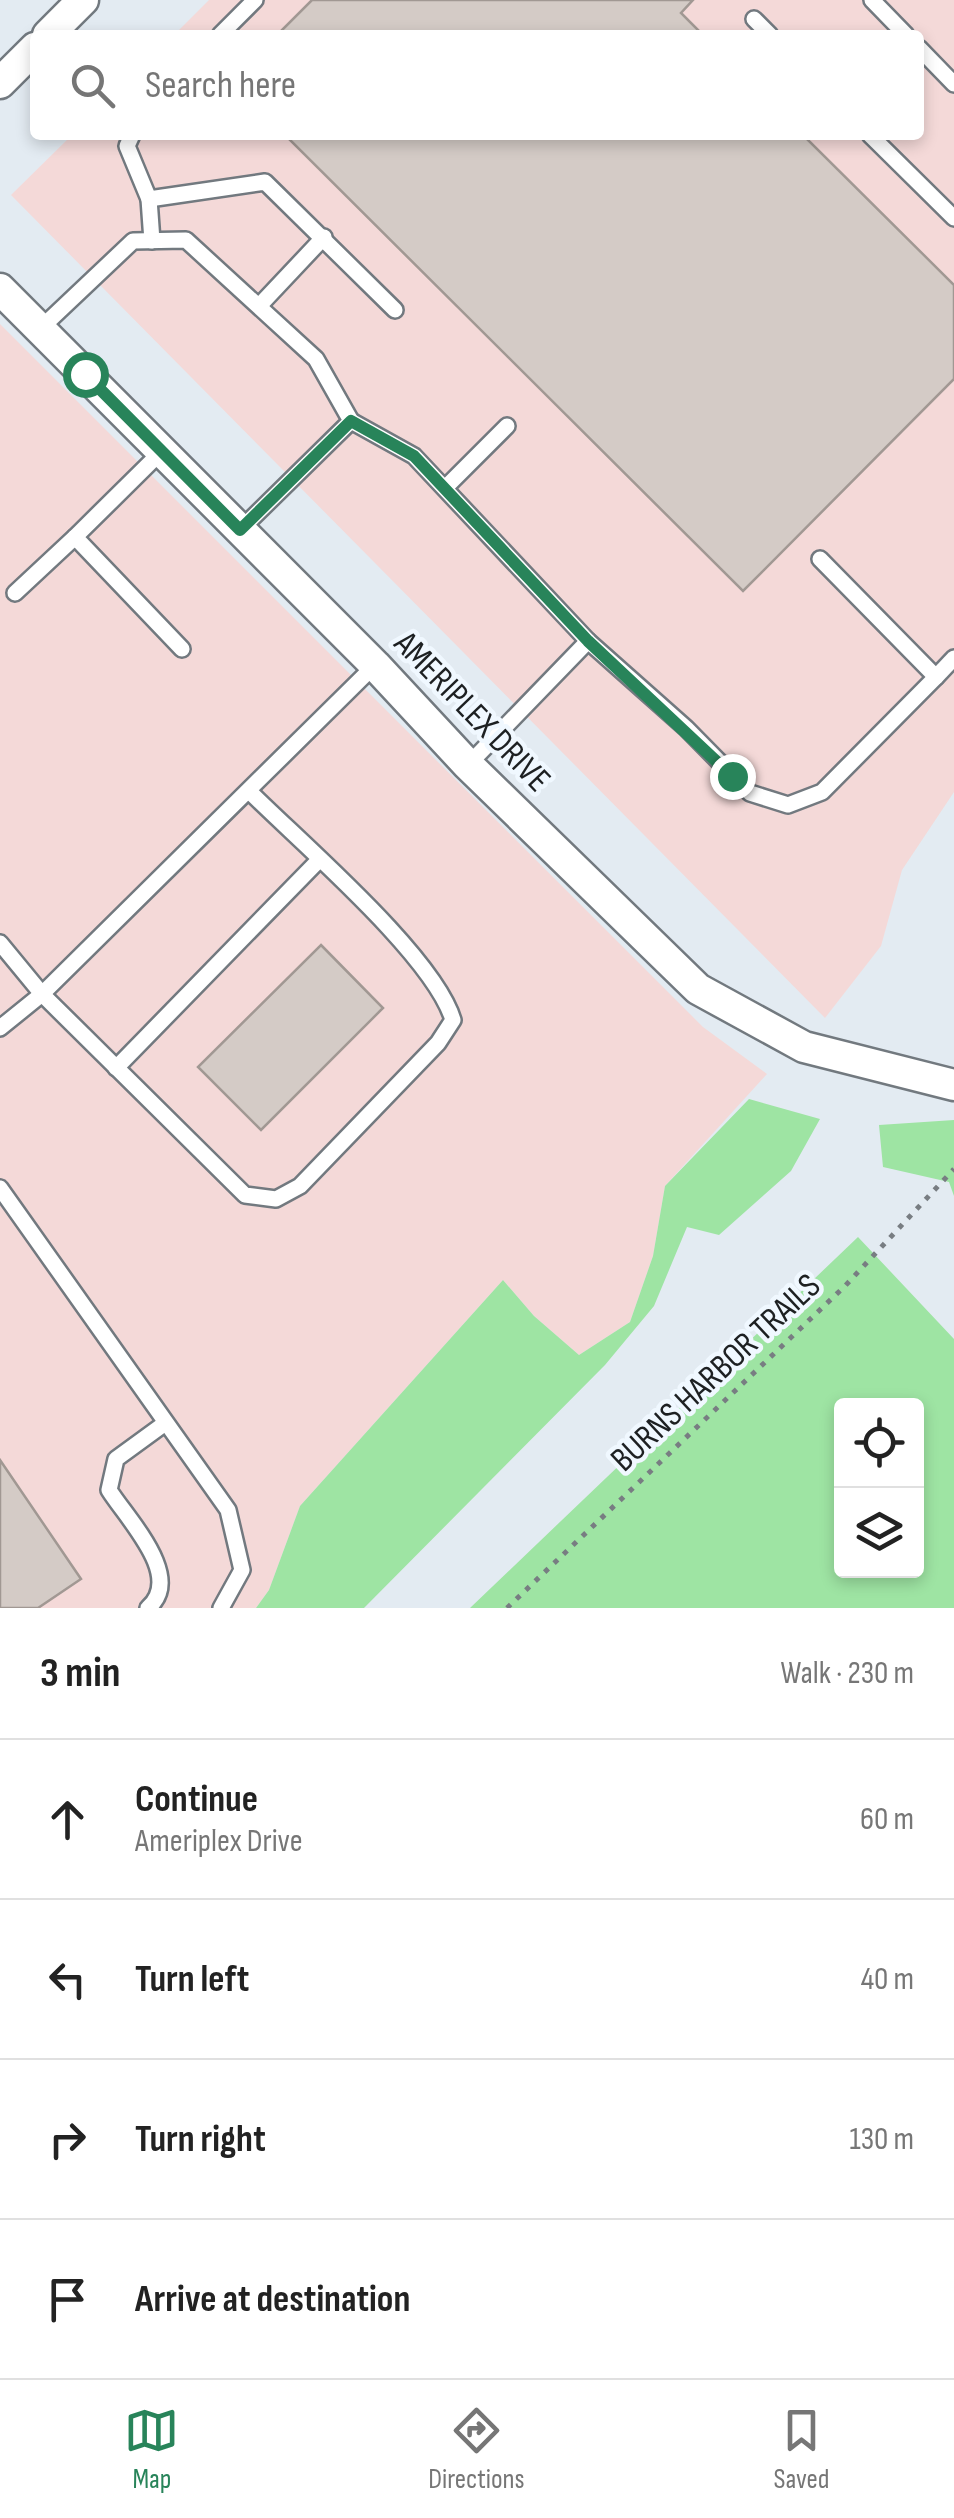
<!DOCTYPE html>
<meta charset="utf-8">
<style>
body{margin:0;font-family:"Sofia Sans Condensed",sans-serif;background:#f6f6f6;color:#222}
.controls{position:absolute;right:30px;bottom:30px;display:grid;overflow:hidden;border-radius:10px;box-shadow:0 5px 15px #0003}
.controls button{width:90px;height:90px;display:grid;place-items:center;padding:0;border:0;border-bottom:2px solid #e0e0e0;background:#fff;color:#222;font:50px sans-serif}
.stop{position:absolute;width:30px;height:30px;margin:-22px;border:8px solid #28845a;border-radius:50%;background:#fff}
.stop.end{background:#28845a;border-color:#fff;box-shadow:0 2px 10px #0008}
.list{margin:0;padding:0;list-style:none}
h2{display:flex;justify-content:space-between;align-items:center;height:130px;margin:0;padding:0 40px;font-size:42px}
h2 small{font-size:32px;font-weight:400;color:#767676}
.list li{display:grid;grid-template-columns:65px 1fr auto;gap:30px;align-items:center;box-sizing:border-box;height:160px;padding:0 40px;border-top:2px solid #e0e0e0}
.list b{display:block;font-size:38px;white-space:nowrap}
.list p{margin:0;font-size:32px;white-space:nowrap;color:#767676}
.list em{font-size:32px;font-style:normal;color:#767676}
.icon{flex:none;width:55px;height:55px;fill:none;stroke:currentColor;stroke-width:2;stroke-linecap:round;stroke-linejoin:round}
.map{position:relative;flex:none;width:954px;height:1608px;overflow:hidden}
.search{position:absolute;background:#fff;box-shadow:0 5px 15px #0003;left:30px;right:30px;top:30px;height:110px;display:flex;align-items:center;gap:25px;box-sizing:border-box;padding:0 35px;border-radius:10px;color:#767676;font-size:38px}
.sheet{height:770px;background:#fff}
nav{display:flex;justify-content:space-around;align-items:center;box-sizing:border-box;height:140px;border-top:2px solid #e0e0e0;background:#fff;font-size:28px;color:#767676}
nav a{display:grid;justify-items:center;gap:5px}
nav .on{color:#28845a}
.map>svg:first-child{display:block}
.industrial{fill:#f4d9d8}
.green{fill:#9ee4a3;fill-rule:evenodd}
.building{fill:#d4cbc6;stroke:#a19893;stroke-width:2.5}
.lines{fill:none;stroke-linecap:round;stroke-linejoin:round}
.service-casing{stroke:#72797f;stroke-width:20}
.minor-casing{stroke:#72797f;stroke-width:35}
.path{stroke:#787d82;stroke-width:5;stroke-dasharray:5 8;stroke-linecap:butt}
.service{stroke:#fff;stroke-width:15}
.minor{stroke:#fff;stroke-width:30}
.route{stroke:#28845a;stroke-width:12}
.labels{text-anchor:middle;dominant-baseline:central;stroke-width:9;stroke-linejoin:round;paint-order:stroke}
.street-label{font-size:35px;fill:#1d2022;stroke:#f0f8ff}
</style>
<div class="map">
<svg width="954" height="1608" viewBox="0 0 954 1608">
<rect width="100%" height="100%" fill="#e3ebf2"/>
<g class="industrial">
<polygon points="209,0 954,0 954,792 902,870 881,946 825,1018 11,195 72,135 919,135 919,35 174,35"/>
<polygon points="0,324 703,1027 767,1074 665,1186 653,1256 630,1322 579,1355 534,1316 503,1280 300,1506 269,1590 256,1608 0,1608"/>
</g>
<g class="green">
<polygon points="749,1099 820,1119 791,1171 719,1235 687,1227 654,1306 605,1365 364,1608 256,1608 269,1590 300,1506 503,1280 534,1316 579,1355 630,1322 653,1256 665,1186"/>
<polygon points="954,1120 954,1196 949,1182 883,1167 879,1125"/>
<path d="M 858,1237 L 954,1339 L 954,1608 L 470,1608 ZM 842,1406 L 916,1406 L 916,1570 L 842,1570 Z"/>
</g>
<g class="building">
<polygon points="312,0 693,0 681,13 703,35 277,35"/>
<polygon points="285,135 803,135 954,285 954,379 743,591"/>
<polygon points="321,945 383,1008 261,1130 198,1067"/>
<polygon points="0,1460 81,1579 38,1608 0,1608"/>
</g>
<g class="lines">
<g class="service-casing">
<g id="service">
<polyline points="872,0 906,35"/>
<polyline points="754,19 770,35"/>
<polyline points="220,35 255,0"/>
<polyline points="919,48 954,84"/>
<polyline points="132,135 127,146 149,199"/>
<polyline points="870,135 954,218"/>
<polyline points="152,241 149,199 265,182 395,310"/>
<polyline points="260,305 324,237"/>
<polyline points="40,329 133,241 186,240 316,359 351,421 240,530"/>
<polyline points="351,421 414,456 588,641 686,728 750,793 788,805 822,792 936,677 820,559"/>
<polyline points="162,451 75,537 182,649"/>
<polyline points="445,488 507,426"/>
<polyline points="15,593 75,537"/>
<polyline points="936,677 954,658"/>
<polyline points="468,765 588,641"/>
<path d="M 0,943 L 42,994 L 245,1195 L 276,1199 L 300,1186 L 438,1043 L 453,1020 C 434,956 301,843 249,791"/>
<polyline points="0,1028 42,994 375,665"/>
<polyline points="116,1068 319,860"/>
<polyline points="0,1188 228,1510 242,1570 221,1608"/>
<path d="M 148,1608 C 185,1577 127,1519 109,1490 L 116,1459 L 164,1424"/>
</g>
</g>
<g class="minor-casing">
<g id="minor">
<polyline points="48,35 83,0"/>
<polyline points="0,83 35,48"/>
<polyline points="0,289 375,665 468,765 698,989 804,1047 954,1085"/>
</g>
</g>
<polyline class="path" points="507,1608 845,1286 954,1169"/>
<use href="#service" class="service"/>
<use href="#minor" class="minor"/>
</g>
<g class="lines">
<polyline class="route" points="85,374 240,530 351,421 414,456 588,641 732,776"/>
</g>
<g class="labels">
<g class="street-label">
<text transform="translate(472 712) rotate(46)">AMERIPLEX DRIVE</text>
<text transform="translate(716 1373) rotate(-43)">BURNS HARBOR TRAILS</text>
</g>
</g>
</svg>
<div class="controls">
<button><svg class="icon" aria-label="locate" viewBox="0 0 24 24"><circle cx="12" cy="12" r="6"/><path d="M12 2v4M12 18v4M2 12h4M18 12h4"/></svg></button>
<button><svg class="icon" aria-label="layers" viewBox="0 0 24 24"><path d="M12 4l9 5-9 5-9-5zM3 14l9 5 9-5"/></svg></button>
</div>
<div class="stop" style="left:85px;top:374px"></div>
<div class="stop end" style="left:732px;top:776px"></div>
<div class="search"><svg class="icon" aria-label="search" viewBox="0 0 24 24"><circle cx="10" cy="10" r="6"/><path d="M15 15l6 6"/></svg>Search here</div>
</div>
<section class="sheet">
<h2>3 min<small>Walk · 230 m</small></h2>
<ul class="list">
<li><svg class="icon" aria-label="ahead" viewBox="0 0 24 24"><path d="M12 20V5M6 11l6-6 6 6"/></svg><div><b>Continue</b><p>Ameriplex Drive</p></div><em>60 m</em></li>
<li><svg class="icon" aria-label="left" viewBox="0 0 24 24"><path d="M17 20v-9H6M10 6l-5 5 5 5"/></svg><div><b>Turn left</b></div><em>40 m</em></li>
<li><svg class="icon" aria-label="right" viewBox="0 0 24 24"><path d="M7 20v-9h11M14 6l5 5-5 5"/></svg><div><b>Turn right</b></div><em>130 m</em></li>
<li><svg class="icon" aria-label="arrive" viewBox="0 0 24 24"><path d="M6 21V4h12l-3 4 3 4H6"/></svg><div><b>Arrive at destination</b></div></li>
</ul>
</section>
<nav>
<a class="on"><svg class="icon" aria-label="map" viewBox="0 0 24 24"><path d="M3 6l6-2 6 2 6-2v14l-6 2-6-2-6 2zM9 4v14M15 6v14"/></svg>Map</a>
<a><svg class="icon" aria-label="directions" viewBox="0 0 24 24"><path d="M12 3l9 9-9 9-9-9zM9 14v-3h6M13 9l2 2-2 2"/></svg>Directions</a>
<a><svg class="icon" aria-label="saved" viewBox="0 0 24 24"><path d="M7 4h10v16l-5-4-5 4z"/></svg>Saved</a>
</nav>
